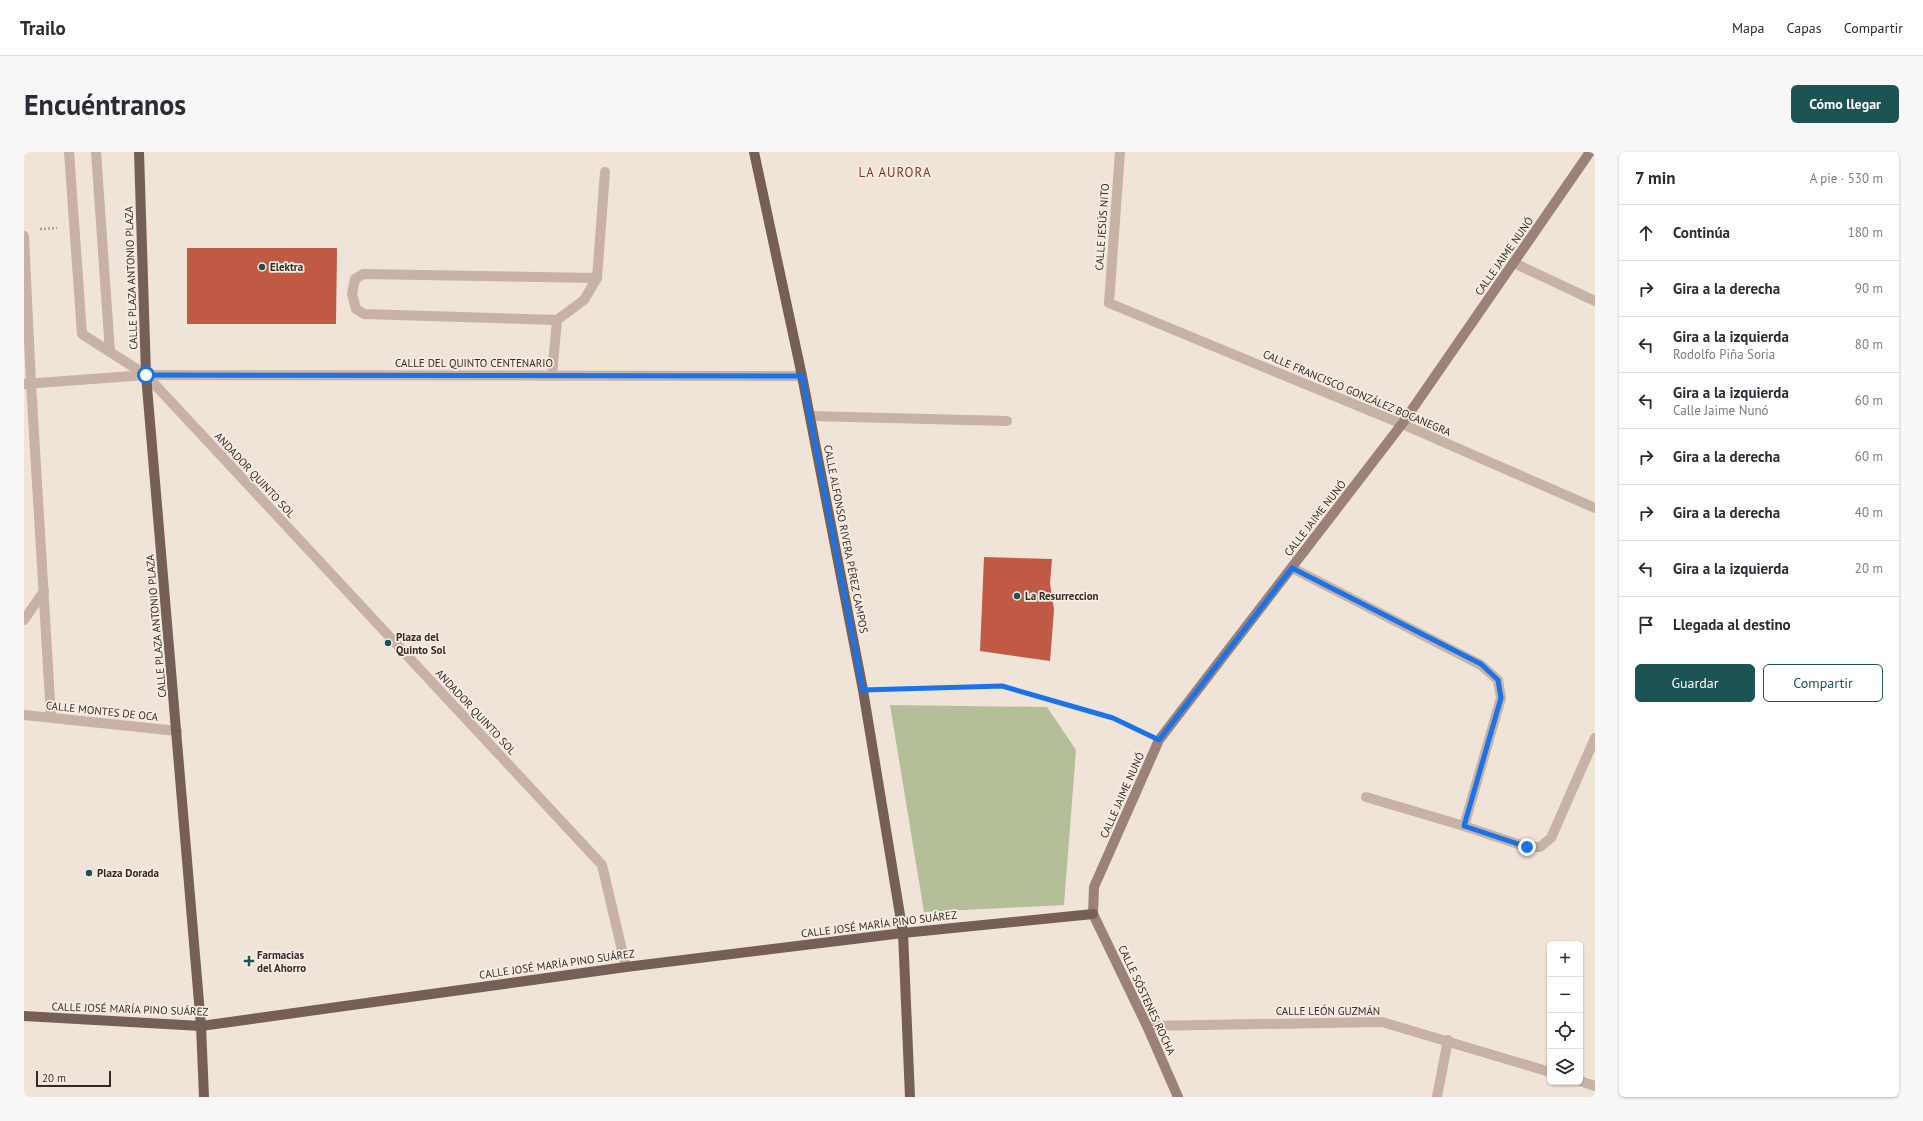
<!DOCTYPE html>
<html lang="es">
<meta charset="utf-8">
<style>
body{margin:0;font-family:"PT Sans",sans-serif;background:#f7f7f7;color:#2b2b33}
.controls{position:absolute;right:12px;bottom:12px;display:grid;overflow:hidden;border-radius:6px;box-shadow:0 1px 3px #0004}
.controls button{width:36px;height:36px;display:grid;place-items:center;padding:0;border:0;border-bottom:1px solid #e1e1e2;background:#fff;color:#2b2b33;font:20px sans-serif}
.scale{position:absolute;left:12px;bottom:10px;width:75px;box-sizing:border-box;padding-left:4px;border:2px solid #332926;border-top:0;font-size:11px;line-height:14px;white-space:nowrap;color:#332926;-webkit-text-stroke:3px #f8eee4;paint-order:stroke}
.stop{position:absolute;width:12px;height:12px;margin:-9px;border:3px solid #1a73e8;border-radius:50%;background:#fff}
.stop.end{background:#1a73e8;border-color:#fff;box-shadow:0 1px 4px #0008}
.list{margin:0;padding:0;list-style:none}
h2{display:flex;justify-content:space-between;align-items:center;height:52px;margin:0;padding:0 16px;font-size:17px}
h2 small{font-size:13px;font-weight:400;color:#7c7c81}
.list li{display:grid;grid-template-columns:26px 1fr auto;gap:12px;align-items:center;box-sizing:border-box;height:56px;padding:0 16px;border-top:1px solid #e1e1e2}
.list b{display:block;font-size:15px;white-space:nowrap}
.list p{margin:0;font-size:13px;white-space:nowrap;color:#7c7c81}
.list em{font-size:13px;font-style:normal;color:#7c7c81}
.actions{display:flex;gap:8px;padding:12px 16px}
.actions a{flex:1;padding:9px 0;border:1px solid #1d5353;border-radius:6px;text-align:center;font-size:14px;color:#1d5353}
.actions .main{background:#1d5353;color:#fff}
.icon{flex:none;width:22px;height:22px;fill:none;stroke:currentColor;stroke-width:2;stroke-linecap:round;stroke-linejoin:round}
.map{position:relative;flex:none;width:1571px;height:945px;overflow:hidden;border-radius:6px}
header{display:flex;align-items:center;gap:24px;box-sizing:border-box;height:56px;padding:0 20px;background:#fff;border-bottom:1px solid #e1e1e2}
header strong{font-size:19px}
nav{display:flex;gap:22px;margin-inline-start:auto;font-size:14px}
.intro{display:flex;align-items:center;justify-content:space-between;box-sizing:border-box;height:96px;padding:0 24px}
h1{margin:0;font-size:28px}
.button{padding:10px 18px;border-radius:6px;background:#1d5353;color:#fff;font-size:14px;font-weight:700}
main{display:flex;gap:24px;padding:0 24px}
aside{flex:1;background:#fff;border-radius:6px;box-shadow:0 1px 3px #0004}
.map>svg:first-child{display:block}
.green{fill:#b4be99}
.building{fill:#c15a45}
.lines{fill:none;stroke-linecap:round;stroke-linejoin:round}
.path{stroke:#b39c8f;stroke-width:2.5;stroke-dasharray:2 2;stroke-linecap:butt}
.service{stroke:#c7b2a5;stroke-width:10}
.pedestrian{stroke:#c7b2a5;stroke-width:10}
.minor{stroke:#c7b2a5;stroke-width:10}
.tertiary{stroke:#c7b2a5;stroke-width:10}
.secondary{stroke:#9b8177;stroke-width:10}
.primary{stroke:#755f57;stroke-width:10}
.route{stroke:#1a73e8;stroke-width:5}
.poi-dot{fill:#1d5353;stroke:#f8eee4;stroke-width:1.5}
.labels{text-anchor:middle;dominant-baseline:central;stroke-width:3.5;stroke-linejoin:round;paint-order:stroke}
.street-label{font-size:11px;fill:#332926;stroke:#f8eee4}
.poi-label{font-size:11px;font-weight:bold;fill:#332926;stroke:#f8eee4;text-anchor:start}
.quarter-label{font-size:13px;letter-spacing:1px;fill:#7f3222;stroke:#f8eee4}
</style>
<header>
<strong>Trailo</strong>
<nav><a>Mapa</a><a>Capas</a><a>Compartir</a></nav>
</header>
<div class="intro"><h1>Encuéntranos</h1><a class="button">Cómo llegar</a></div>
<main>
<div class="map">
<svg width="1571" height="945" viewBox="0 0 1571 945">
<rect width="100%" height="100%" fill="#f0e3d8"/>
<polygon class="green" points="866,553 1023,555 1052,598 1040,753 900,760"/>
<g class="building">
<polygon points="163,96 313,96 312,172 163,172"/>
<polygon points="960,405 1028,407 1026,431 1030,458 1026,509 956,499"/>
</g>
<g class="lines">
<g class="path">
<polyline points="16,77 33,76"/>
<polyline points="857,537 978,534 1089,566 1119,580"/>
</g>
<g class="service">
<polyline points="45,0 58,182 122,223"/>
<polyline points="72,0 86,200"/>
<polyline points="0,84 7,231 27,565"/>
<polyline points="533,168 340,162 332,157 328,142 331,127 339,122 573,126"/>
<polyline points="528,223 533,168 560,148 573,126 581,20"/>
<polyline points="0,232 122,223"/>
<polyline points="1268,416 1457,513 1474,528 1477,546 1440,674"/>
<polyline points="0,468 20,439"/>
<polyline points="1342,645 1440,674 1503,695 1516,695 1527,686 1571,586"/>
</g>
<polyline class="pedestrian" points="122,223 578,713 602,815"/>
<g class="minor">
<polyline points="1096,0 1085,151 1378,272"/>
<polyline points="1490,111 1571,149"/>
<polyline points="122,223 778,224"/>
<polyline points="786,264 983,269"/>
<polyline points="0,563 153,579"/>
<polyline points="1123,874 1358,870 1526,920"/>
<polyline points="1556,929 1571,934"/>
<polyline points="1413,945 1424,888"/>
</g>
<polyline class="tertiary" points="1378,272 1571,356"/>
<polyline class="secondary" points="1154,945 1123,874 1069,762 1070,735 1135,588 1378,272 1566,0"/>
<g class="primary">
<polyline points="115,0 122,223 177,874 180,945"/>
<polyline points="730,0 778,224 839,538 879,781 886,945"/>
<polyline points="0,864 177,874 602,815 879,781 1069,762"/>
</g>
</g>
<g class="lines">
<polyline class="route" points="122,223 778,224 839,538 978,534 1089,566 1135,588 1268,416 1457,512 1474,528 1477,546 1440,674 1503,695"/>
</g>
<g class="poi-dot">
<circle cx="238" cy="115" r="4"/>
<circle cx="993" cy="444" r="4"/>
<circle cx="364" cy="491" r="4"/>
<circle cx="65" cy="721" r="4"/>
<path d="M223 803h4v4h4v4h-4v4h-4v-4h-4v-4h4z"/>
</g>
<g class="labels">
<g class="street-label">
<text transform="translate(1078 75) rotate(-86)">CALLE JESÚS NITO</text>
<text transform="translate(1480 104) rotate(-55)">CALLE JAIME NUNÓ</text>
<text transform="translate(107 126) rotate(-92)">CALLE PLAZA ANTONIO PLAZA</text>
<text x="450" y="211">CALLE DEL QUINTO CENTENARIO</text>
<text transform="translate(1333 241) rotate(23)">CALLE FRANCISCO GONZÁLEZ BOCANEGRA</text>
<text transform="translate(231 323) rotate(47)">ANDADOR QUINTO SOL</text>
<text transform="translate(1291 366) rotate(-52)">CALLE JAIME NUNÓ</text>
<text transform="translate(822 387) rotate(79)">CALLE ALFONSO RIVERA PÉREZ CAMPOS</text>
<text transform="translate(132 474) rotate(-95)">CALLE PLAZA ANTONIO PLAZA</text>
<text transform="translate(78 559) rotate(6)">CALLE MONTES DE OCA</text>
<text transform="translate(452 560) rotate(47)">ANDADOR QUINTO SOL</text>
<text transform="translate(1098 643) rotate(-66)">CALLE JAIME NUNÓ</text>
<text transform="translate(855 772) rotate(-7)">CALLE JOSÉ MARÍA PINO SUÁREZ</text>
<text transform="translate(533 812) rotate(-8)">CALLE JOSÉ MARÍA PINO SUÁREZ</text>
<text transform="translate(1123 848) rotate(65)">CALLE SÓSTENES ROCHA</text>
<text transform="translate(106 857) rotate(2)">CALLE JOSÉ MARÍA PINO SUÁREZ</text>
<text x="1304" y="859">CALLE LEÓN GUZMÁN</text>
</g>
<g class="poi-label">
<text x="246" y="115">Elektra</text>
<text x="1001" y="444">La Resurreccion</text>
<text x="372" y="485">Plaza del<tspan x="372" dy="13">Quinto Sol</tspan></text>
<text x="73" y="721">Plaza Dorada</text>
<text x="233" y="803">Farmacias<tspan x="233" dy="13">del Ahorro</tspan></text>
</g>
<g class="quarter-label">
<text x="871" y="20">LA AURORA</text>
</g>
</g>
</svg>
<div class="controls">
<button>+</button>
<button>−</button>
<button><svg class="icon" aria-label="locate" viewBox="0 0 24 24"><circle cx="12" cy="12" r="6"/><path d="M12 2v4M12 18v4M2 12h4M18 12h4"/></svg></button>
<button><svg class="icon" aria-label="layers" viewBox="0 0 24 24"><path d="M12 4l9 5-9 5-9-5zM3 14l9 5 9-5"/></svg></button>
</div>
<div class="scale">20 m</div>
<div class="stop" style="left:122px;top:223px"></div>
<div class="stop end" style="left:1503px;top:695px"></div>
</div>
<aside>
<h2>7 min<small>A pie · 530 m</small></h2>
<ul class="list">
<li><svg class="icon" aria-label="ahead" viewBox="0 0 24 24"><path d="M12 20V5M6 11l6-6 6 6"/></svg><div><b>Continúa</b></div><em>180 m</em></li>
<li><svg class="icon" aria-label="right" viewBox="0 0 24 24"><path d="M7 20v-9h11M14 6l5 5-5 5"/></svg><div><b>Gira a la derecha</b></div><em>90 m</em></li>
<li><svg class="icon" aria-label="left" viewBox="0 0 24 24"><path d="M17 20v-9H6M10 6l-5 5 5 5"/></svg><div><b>Gira a la izquierda</b><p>Rodolfo Piña Soria</p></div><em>80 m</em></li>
<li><svg class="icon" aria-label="left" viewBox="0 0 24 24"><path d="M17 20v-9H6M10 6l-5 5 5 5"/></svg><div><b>Gira a la izquierda</b><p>Calle Jaime Nunó</p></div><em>60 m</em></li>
<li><svg class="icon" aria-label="right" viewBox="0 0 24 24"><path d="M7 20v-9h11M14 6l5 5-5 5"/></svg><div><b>Gira a la derecha</b></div><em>60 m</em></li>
<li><svg class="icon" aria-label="right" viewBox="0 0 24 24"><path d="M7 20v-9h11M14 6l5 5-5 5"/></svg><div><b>Gira a la derecha</b></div><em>40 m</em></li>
<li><svg class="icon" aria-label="left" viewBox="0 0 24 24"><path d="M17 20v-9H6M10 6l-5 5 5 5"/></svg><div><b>Gira a la izquierda</b></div><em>20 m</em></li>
<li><svg class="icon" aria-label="arrive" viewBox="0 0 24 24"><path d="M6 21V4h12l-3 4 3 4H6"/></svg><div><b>Llegada al destino</b></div></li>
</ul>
<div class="actions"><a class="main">Guardar</a><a>Compartir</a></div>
</aside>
</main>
